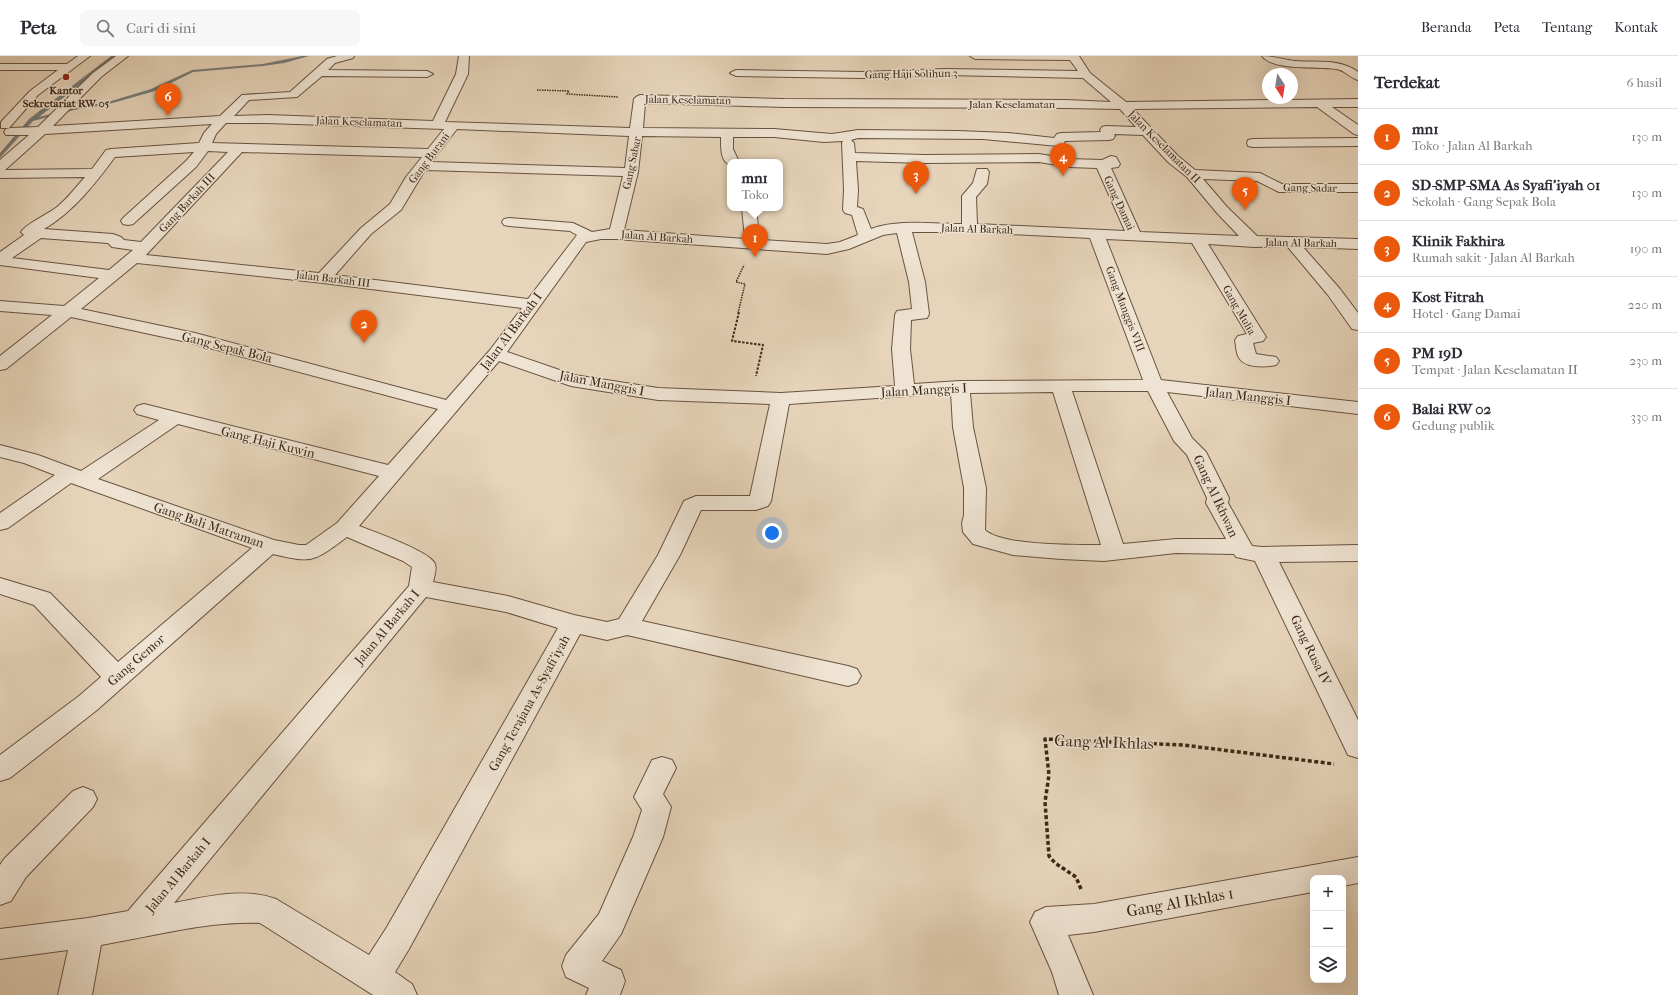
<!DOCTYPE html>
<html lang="id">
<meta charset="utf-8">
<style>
body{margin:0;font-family:"IM FELL French Canon",serif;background:#f7f7f7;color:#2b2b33}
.controls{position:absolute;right:12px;bottom:12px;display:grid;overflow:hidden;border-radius:8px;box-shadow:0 4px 16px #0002}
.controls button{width:36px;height:36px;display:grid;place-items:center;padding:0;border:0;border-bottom:1px solid #e1e1e2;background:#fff;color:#2b2b33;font:20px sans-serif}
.compass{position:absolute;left:1262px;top:12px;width:36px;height:36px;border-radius:50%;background:#fff;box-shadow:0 4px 16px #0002;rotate:168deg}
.you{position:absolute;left:772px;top:477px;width:14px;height:14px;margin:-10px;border:3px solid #fff;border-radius:50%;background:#1a73e8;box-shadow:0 0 0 6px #1a73e833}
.badge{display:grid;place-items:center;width:26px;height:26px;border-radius:50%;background:#ea580c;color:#fff;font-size:13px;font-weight:700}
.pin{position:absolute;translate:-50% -33px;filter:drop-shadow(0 1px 2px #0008)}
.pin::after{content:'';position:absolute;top:21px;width:14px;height:12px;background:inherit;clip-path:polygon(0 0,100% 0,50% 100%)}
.popup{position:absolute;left:727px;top:103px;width:56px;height:52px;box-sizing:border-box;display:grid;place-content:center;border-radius:8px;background:#fff;filter:drop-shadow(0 1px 3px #0005);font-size:13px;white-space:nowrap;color:#7c7c81}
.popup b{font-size:15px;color:#2b2b33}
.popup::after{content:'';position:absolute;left:50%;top:100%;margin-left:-8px;border:8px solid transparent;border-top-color:#fff}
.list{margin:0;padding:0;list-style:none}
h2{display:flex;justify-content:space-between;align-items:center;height:52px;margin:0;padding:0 16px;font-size:17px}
h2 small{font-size:13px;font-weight:400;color:#7c7c81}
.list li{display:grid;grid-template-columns:26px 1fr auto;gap:12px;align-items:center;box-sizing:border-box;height:56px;padding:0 16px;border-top:1px solid #e1e1e2}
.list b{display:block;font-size:15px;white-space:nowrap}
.list p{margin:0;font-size:13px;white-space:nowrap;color:#7c7c81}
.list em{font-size:13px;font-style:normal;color:#7c7c81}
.icon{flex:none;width:22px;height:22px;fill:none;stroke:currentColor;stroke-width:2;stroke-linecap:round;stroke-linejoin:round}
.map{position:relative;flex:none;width:1358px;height:939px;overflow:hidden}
header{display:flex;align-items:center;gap:24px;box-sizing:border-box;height:56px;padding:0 20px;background:#fff;border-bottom:1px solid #e1e1e2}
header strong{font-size:19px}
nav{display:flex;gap:22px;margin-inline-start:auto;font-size:14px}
.search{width:280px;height:36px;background:#f7f7f7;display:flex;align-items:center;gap:10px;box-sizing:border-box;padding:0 14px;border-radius:8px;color:#7c7c81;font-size:15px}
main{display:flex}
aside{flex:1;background:#fff}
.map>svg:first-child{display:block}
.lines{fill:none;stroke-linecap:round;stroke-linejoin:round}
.stream{fill:#757d79;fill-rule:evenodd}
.minor-casing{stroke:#685341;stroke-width:2}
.path-far2{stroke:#3d2818;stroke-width:1.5;stroke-dasharray:1.5 1;stroke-linecap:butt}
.path-far1{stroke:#3d2818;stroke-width:2;stroke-dasharray:2.5 1.5;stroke-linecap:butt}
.path{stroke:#3d2818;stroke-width:3.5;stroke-dasharray:4 2.5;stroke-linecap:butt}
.minor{fill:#efe4d3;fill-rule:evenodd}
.poi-dot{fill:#8f2418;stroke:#efe4d3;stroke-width:1.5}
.labels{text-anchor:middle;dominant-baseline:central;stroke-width:3;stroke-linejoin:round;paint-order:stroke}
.far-street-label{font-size:11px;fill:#3d2818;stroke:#efe4d3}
.far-poi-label{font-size:11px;font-weight:bold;fill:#3d2818;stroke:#efe4d3}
.street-label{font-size:13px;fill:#3d2818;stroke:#efe4d3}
.near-street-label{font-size:16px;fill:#3d2818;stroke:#efe4d3}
</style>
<header>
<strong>Peta</strong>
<div class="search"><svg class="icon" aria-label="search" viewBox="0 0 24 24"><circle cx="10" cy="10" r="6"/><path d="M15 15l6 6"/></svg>Cari di sini</div>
<nav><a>Beranda</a><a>Peta</a><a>Tentang</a><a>Kontak</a></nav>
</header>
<main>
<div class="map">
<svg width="1358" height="939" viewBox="0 0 1358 939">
<rect width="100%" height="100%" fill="#e7d5bb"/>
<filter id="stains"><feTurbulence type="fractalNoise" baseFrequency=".005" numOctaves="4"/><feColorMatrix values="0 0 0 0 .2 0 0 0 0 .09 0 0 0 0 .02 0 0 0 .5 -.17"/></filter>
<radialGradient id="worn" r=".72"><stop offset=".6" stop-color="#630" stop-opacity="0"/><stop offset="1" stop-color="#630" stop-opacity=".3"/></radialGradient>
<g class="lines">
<polygon class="stream" points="111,0 116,0 39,61 74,52 108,46 151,33 192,14 263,8 302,0 309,0 284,7 263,10 193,16 155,35 109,48 74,54 33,65 0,102 0,97 29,63"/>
<g class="minor-casing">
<g id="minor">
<polygon points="78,0 90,0 38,39 9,72 1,72 1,66 30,35 58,14 0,14 0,8 67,8"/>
<path d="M 116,0 L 128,0 L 101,21 L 53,70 L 220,60 L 242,39 L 290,36 L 327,3 L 337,0 L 354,0 L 353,2 L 335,7 L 328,14 L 427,15 L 433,18 L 427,21 L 322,20 L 297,41 L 249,44 L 234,60 L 267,59 L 433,65 L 456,18 L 459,0 L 469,0 L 468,18 L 445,66 L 630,72 L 634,43 L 636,41 L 640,39 L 784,43 L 1066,44 L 1111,46 L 1083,22 L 945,19 L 863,22 L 736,20 L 730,17 L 736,14 L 863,16 L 945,13 L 1078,15 L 1070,4 L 975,3 L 970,0 L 1079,0 L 1090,17 L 1126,46 L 1358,43 L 1358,51 L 1332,51 L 1358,69 L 1358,79 L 1354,78 L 1317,51 L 1133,53 L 1178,100 L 1195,114 L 1260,117 L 1282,128 L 1358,128 L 1358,136 L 1279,136 L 1257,125 L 1203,123 L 1227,151 L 1257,180 L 1358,183 L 1358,193 L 1303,191 L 1340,233 L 1358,257 L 1358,274 L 1352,273 L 1328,239 L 1287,190 L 1254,191 L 1208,188 L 1266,281 L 1263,285 L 1253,287 L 1256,298 L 1276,301 L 1279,305 L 1276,309 C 1266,311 1243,313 1238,300 C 1236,295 1236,289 1235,284 L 1238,280 L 1247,278 L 1192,187 L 1106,183 L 1161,324 L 1358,346 L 1358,358 L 1167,336 L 1192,382 L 1206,396 L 1229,442 L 1228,447 L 1252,490 L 1262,491 L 1358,489 L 1358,505 L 1279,506 L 1358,664 L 1358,702 L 1348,699 L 1255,505 L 1236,501 L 1234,498 L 1176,497 L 1104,505 L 1061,503 L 1013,499 L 973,488 L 963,476 L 962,467 L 964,459 L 964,432 L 953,371 L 951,337 L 789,348 L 771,445 L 768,450 L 756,454 L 701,454 L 680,499 L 642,565 L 848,610 L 857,613 L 861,620 L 857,627 L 848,630 L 627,579 L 607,584 L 580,578 L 409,893 L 395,916 L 412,928 L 417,939 L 373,939 L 260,867 C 207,865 154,880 101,889 L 92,939 L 58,939 L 68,894 L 0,903 L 0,873 L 88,862 L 128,855 L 409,530 L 412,511 L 403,505 L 347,481 C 314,505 314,508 273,498 L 97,654 L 10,722 L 0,725 L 0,699 L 79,640 L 101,621 L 34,549 L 0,538 L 0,522 L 50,537 L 118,606 L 252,492 L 71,427 L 8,472 L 0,474 L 0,457 L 55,419 L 24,407 L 0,401 L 0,389 L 38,399 L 81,415 L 159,364 L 137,358 L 134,354 L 137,350 L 144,348 L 388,409 L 438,353 L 187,286 L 71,261 L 6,313 L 0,314 L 0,300 L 52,259 L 0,255 L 0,245 L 64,250 L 99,222 L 0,209 L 0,196 L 24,179 L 21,176 C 26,168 48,158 57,151 C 67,143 76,131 85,121 L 0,122 L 0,104 L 29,79 L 6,79 L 4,76 L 6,73 L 10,72 L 38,71 L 93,17 ZM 645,47 L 784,51 L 1066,52 L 1120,53 L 1136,71 L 1106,70 L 1102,71 L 1100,74 L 1101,76 L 1061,77 L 1057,78 L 1054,82 L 1008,77 L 958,75 L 858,74 L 832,78 L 774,73 L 643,72 ZM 226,67 L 267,67 L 444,73 L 428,93 L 212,87 L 216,78 ZM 212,68 L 204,77 L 199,87 L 111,93 L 106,94 L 92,113 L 5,114 L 45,78 ZM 457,73 L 629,80 L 625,112 L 431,106 ZM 1114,78 L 1143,79 L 1168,106 L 1187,121 L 1217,157 L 1239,180 L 1140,176 L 1111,112 L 1118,111 L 1120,108 L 1116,101 L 1111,100 L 1102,104 L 1069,103 L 1039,98 L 924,99 L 855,97 L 854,87 L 851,84 L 858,82 L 983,83 L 1058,90 L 1063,89 L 1065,85 L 1109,84 L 1113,83 L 1115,80 ZM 642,80 L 721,81 C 721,90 720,105 730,109 L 730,106 L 739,106 L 733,93 L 733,81 L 774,81 L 824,86 L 843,85 L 842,87 L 844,134 L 843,154 L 845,157 L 852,159 L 858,179 L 840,186 L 827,188 L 761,184 L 759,179 L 756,152 L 742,152 L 745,183 L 624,174 L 638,116 ZM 208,95 L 228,96 L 141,186 L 124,184 L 121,181 L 113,178 L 44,173 C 73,156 95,128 115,101 L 194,96 L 186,105 L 123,162 L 121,165 L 123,168 L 128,169 L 133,168 L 196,111 ZM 242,96 L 422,101 L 406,121 L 390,148 L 361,172 L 319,217 L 146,199 ZM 856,105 L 924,107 L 1039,106 L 1069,111 L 1097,112 L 1125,175 L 977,168 L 976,141 L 987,128 L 989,116 L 987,113 L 977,113 L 973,127 L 962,140 L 962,168 C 935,168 896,163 871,173 L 863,153 L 857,151 L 858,134 ZM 425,114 L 623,120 L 610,173 L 592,176 L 573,167 L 509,162 L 504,163 L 502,166 L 504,169 L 509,170 L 570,175 L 577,179 L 528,243 L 335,219 L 371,178 L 401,154 ZM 912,176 L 970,176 L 1090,182 L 1143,324 L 960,325 L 914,328 L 910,293 L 911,264 L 927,262 L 929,258 L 925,226 ZM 897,177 L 909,226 L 912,253 L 897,255 L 895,259 L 892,293 L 895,330 L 781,337 L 658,332 L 574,319 L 507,296 L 586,186 L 601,183 L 616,183 L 827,198 L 849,193 L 883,179 ZM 41,182 L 108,187 L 112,191 L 133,194 L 109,214 L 12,202 ZM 137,207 L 323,227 L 522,252 L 490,294 L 446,344 L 195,277 L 81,253 ZM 499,305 L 571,330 L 658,344 L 770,348 L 750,440 L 696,440 L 684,445 L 658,499 L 619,563 L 607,566 L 574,559 L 508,540 L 433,526 C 434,521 437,514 435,508 C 432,496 372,475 359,470 ZM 1072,335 L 1148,335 L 1174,385 L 1187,399 L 1207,442 L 1206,447 L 1226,483 L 1176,483 L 1123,488 ZM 1053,336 L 1101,489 C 1076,489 1002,490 985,474 L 986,432 L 973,371 L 970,337 ZM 178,368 L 379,420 L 337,467 L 306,489 L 299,489 L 274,484 L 98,423 ZM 426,541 L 506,556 L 558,572 L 387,871 L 369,899 L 276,843 C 244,831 206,841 174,847 Z"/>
<path d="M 1262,0 C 1274,0 1283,4 1295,5 C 1317,7 1339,2 1358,16 L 1358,24 C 1350,22 1345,14 1336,13 C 1318,10 1273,15 1262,0 Z"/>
<polygon points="1358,82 1358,90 1253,91 1248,90 1247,87 1248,84 1253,83"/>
<polygon points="662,701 672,704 676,712 663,738 671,751 663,781 621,878 602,905 621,914 625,925 620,939 586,939 589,932 566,921 562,910 566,899 599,858 633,781 642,754 634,741 652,704"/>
<polygon points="83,731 93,735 97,743 93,751 26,821 11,845 0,849 0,809 4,803 73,735"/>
<polygon points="1358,801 1358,827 1343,830 1343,822 1313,822 1313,836 1094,876 1068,879 1093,939 1059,939 1052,916 1030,866 1035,856 1046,851 1094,848"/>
</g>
</g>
<g class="path-far2">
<polyline points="537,34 569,35 567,38 618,41"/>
<polyline points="738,257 745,228 736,226 744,209"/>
</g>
<polyline class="path-far1" points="739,256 732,285 763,289 756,320"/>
<polyline class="path" points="1081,833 1076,821 1055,807 1049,800 1045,746 1049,719 1045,683 1183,689 1334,708"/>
<use href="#minor" class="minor"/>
</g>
<circle class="poi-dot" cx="66" cy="21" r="4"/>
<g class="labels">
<g class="far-street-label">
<text transform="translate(911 18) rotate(-1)">Gang Haji Solihun 3</text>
<text transform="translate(688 44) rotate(1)">Jalan Keselamatan</text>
<text x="1012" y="48">Jalan Keselamatan</text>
<text transform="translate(359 66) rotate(2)">Jalan Keselamatan</text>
<text transform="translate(1164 91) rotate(45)">Jalan Keselamatan II</text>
<text transform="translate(429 102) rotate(-53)">Gang Burani</text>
<text transform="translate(632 107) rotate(-78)">Gang Sabar</text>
<text transform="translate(1310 132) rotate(1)">Gang Sadar</text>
<text transform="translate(187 147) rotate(-47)">Gang Barkah III</text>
<text transform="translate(1119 147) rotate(65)">Gang Damai</text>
<text transform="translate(977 173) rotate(2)">Jalan Al Barkah</text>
<text transform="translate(657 181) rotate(4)">Jalan Al Barkah</text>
<text transform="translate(1301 187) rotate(1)">Jalan Al Barkah</text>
<text transform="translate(333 223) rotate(7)">Jalan Barkah III</text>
<text transform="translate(1125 253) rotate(69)">Gang Manggis VIII</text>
<text transform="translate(1239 254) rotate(60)">Gang Mulia</text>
</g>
<g class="far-poi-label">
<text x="66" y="34">Kantor<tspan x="66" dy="13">Sekretariat RW 05</tspan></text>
</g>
<g class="street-label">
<text transform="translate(511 275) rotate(-53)">Jalan Al Barkah I</text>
<text transform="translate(227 291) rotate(14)">Gang Sepak Bola</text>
<text transform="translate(602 327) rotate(11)">Jalan Manggis I</text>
<text transform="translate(924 334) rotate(-3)">Jalan Manggis I</text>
<text transform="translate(1248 340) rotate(6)">Jalan Manggis I</text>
<text transform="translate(268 386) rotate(14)">Gang Haji Kuwin</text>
<text transform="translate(1216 440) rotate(65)">Gang Al Ikhwan</text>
<text transform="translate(209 469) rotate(19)">Gang Bali Matraman</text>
<text transform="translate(387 571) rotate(-50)">Jalan Al Barkah I</text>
<text transform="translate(1311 594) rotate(64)">Gang Rusa IV</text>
<text transform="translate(136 604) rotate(-41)">Gang Gemor</text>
<text transform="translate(529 647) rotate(-61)">Gang Terajana As-Syafi'iyah</text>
<text transform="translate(178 819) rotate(-50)">Jalan Al Barkah I</text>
</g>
<g class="near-street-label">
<text transform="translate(1104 686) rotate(2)">Gang Al Ikhlas</text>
<text transform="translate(1180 846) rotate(-10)">Gang Al Ikhlas 1</text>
</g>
</g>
<rect width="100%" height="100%" filter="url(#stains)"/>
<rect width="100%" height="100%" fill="url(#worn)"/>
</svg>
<div class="controls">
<button>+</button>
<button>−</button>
<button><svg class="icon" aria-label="layers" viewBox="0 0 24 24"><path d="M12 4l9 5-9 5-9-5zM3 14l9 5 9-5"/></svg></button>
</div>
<svg class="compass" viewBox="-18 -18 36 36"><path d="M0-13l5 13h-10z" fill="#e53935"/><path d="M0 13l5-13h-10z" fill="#7c7c81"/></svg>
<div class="you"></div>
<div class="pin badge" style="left:755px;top:201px">1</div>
<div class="popup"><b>mn1</b>Toko</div>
<div class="pin badge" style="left:364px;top:287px">2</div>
<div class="pin badge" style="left:916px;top:138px">3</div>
<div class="pin badge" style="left:1063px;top:120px">4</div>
<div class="pin badge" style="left:1245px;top:154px">5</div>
<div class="pin badge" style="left:168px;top:60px">6</div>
</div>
<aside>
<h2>Terdekat<small>6 hasil</small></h2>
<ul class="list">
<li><span class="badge">1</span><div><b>mn1</b><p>Toko · Jalan Al Barkah</p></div><em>130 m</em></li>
<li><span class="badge">2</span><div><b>SD-SMP-SMA As Syafi'iyah 01</b><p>Sekolah · Gang Sepak Bola</p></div><em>130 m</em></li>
<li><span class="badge">3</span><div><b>Klinik Fakhira</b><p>Rumah sakit · Jalan Al Barkah</p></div><em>190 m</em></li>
<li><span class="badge">4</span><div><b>Kost Fitrah</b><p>Hotel · Gang Damai</p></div><em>220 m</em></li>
<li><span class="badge">5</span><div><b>PM 19D</b><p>Tempat · Jalan Keselamatan II</p></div><em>230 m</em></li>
<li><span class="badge">6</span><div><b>Balai RW 02</b><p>Gedung publik</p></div><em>330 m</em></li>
</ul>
</aside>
</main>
